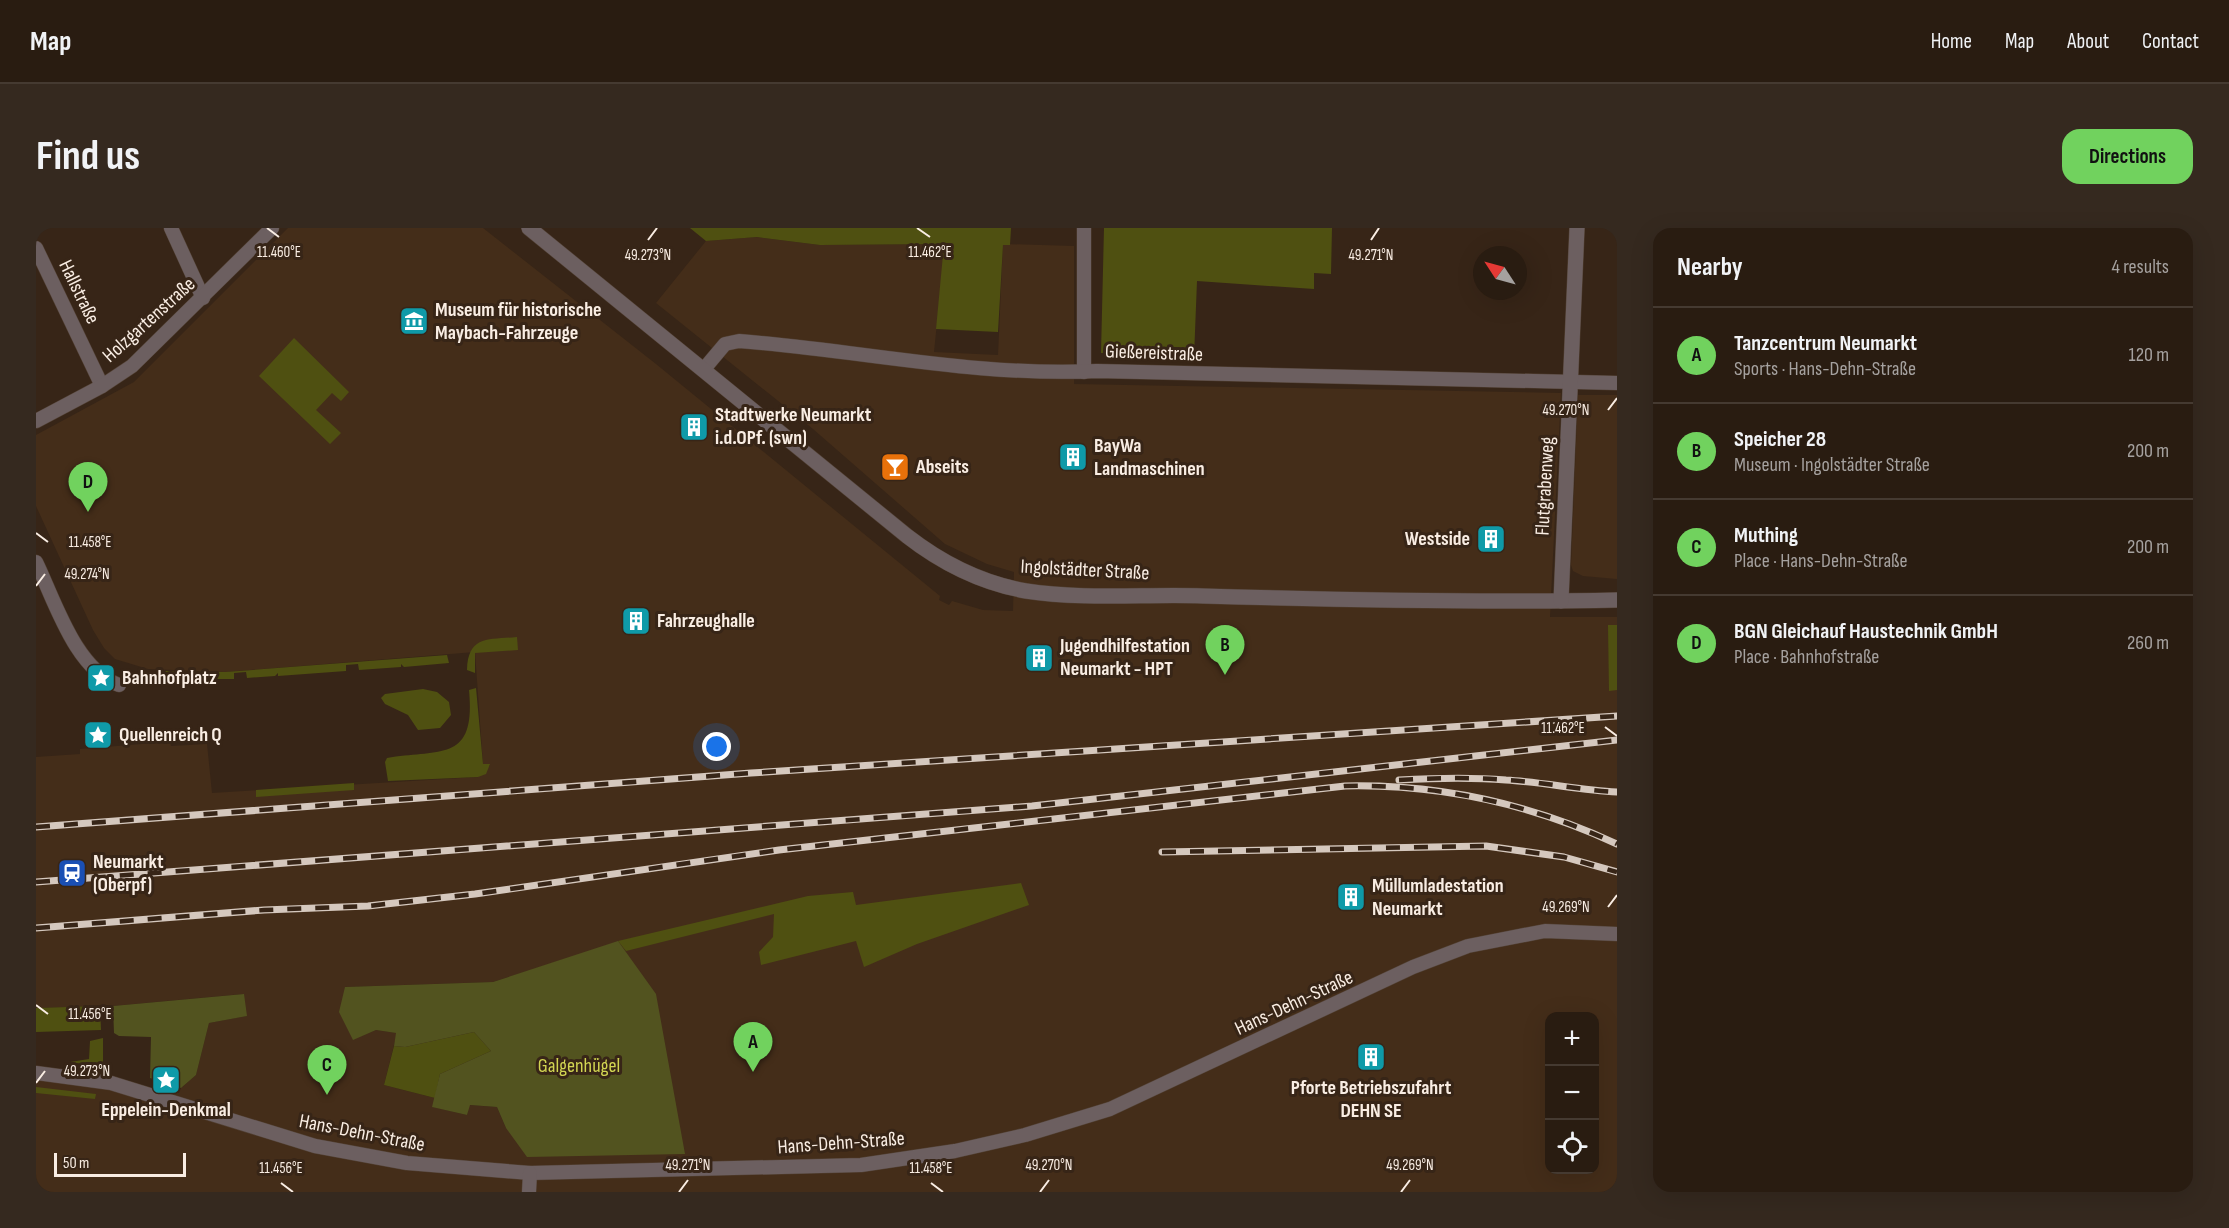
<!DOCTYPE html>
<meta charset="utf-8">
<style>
body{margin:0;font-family:"Sofia Sans Condensed",sans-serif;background:#35291f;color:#f1f3f6}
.controls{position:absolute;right:18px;bottom:18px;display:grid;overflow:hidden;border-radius:12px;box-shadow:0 6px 24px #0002}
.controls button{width:54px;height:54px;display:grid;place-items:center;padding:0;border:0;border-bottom:2px solid #453a31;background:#291c11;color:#f1f3f6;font:30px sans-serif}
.compass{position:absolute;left:1437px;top:18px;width:54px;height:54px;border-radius:50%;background:#291c11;box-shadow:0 6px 24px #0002;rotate:306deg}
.scale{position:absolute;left:18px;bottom:15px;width:132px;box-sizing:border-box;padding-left:6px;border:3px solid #f9ede3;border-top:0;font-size:16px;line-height:21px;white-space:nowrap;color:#f9ede3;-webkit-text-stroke:4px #372517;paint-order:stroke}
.you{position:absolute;left:681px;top:519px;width:21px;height:21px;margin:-15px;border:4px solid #fff;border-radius:50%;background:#1a73e8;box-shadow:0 0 0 9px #1a73e833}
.badge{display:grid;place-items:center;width:39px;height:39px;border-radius:50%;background:#71d25e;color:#111;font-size:20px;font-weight:700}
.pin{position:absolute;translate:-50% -50px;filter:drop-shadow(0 2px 3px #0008)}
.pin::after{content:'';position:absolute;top:32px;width:21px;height:18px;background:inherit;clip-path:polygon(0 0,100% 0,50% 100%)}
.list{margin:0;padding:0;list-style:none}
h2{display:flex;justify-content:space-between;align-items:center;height:78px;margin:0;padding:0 24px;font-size:26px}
h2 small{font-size:20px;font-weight:400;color:#a5a19f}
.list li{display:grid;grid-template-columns:39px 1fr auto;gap:18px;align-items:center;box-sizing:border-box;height:96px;padding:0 24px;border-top:2px solid #453a31}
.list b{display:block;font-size:22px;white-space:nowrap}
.list p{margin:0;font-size:20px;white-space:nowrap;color:#a5a19f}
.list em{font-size:20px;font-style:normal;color:#a5a19f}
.icon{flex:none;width:33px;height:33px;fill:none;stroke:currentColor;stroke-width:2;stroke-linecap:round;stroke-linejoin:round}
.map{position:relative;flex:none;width:1581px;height:964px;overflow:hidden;border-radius:18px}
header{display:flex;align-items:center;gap:36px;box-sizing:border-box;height:84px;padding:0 30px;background:#291c11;border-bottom:2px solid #453a31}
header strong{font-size:28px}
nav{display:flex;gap:33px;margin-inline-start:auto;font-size:21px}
.intro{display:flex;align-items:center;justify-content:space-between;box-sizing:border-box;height:144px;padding:0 36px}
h1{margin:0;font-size:42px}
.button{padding:15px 27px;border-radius:18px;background:#71d25e;color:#111;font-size:21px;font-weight:700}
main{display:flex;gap:36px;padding:0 36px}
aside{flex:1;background:#291c11;border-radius:18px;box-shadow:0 6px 24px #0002}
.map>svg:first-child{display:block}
.built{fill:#442d19;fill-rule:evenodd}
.green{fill:#4f5011}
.forest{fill:#52531f}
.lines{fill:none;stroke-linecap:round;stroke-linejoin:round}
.minor-casing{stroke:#524134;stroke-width:15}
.tertiary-casing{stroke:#524134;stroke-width:16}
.minor{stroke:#6c5f60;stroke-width:14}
.tertiary{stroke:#6c5f60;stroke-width:15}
.rail-casing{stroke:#d5c8be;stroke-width:7}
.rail{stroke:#372517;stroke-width:4.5;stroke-dasharray:14;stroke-linecap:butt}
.ticks{fill:none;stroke:#f9ede3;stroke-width:2}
.labels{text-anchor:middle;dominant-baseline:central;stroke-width:6;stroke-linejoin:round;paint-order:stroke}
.street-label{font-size:20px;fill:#f9ede3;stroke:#372517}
.poi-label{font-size:20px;font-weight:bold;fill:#f9ede3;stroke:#372517;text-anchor:start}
.park-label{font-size:20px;fill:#d2d552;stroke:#372517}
.ticks-label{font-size:15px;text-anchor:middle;fill:#f9ede3;stroke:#372517;stroke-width:6;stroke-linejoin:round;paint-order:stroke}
</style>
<header>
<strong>Map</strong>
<nav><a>Home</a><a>Map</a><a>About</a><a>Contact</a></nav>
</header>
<div class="intro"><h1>Find us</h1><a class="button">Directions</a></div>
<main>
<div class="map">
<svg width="1581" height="964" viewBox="0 0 1581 964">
<rect width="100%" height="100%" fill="#372517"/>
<g class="built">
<path d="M 252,0 L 447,0 L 620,136 L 904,368 L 903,372 L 913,377 L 916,373 L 947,382 L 977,383 L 978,344 L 951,336 L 909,316 L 777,201 L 620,75 L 670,13 L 721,9 L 784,17 L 909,16 L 898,124 L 962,127 L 967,16 L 1038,18 L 1038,156 L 1525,165 L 1514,389 L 1581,389 L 1581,964 L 0,964 L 0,840 L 129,865 L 130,861 L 143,865 L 145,860 L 160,847 L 173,795 L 210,788 L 207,766 L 77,778 L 0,780 L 0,529 L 44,526 L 44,521 L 106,516 L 134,514 L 135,518 L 171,516 L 176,565 L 442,549 L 454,537 L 447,536 L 439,424 L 189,444 L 112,441 L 79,431 L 68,420 L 57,402 L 0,278 L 0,207 L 98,154 ZM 582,714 L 470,900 L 461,879 L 433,877 L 431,887 L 397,879 L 399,870 L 348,857 L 361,805 L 340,802 L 317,811 L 309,759 L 457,754 ZM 1514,788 L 1558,788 L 1558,942 L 1514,942 Z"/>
<polygon points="1542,167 1581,167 1581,351 1547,348 1537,343 1535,337"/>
</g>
<g class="green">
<polygon points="654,0 975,0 974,17 967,17 962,104 900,101 908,16 784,17 721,9 670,13"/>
<polygon points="1068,0 1296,0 1295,46 1278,45 1278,61 1161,53 1158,129 1065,125"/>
<polygon points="258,110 313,164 305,173 296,165 280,182 305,205 294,216 223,148"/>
<polygon points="1572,397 1581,397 1581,462 1573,463"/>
<path d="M 481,409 L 482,422 L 439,425 L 439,445 L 431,442 C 432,407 453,412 481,409 Z"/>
<path d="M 411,427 L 413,435 L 368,439 L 365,436 L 365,439 L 323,442 L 322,436 L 310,437 L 310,443 L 242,448 L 242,445 L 239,448 L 211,450 L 210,444 L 198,445 L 198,451 L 167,451 L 165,449 C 158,453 134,451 129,443 L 189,444 Z"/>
<path d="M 440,460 L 447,536 L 454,536 L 450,546 L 442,549 L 352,553 L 349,534 L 351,530 C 405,521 440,535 433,462 Z"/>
<polygon points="387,461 401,464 413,474 415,487 404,500 382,502 372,487 349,476 345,470 349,466"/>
<polygon points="318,555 318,562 220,569 220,562"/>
<polygon points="985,655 993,677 881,716 828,739 820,713 725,737 723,724 737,709 738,686 590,723 582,713 772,668 817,664 820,677"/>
<polygon points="64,778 65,802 0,804 0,780"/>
<polygon points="438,804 455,823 404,846 399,870 348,857 358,818 369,819"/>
<polygon points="67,810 67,839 34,834 53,831 54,813"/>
<polygon points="0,859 60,866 59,871 0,865"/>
</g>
<g class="forest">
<polygon points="582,713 620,766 649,926 491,929 470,900 461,879 434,877 431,887 396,879 404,846 455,823 438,804 369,819 358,818 360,805 340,802 317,812 303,784 309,759 457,754"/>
<polygon points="208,766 211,788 173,795 160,847 145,860 114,850 115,809 83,808 78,805 77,778"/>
</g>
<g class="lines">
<g class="minor-casing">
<g id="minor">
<polyline points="135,0 167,70"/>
<polyline points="1048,0 1048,144"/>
<polyline points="0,20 66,158"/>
<path d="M 668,141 L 689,116 L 703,113 C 823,122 940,149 1061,143 L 1581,155"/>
<polyline points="0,193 66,158 96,138 236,0"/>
<path d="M 0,334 C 19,373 39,441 83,457"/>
<polyline points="0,845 75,855 279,918 371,935 494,945 825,937 919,923 989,907 1074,881 1377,739 1432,718 1509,703 1581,706"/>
<polyline points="493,964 494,945"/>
</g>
</g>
<g class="tertiary-casing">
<g id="tertiary">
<path d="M 493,0 L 871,308 C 907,336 945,355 990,363 C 1048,372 1109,366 1167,368 C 1305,372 1443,375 1581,372"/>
<polyline points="1525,373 1541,0"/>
</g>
</g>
<use href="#minor" class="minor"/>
<use href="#tertiary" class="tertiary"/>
<g class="rail-casing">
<g id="rail">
<path d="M 1363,552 C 1399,550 1434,549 1470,552 C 1507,554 1543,562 1581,564"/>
<polyline points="0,599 715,545 1581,488"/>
<polyline points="1126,624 1450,618 1528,629 1581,644"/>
<polyline points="0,654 996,578 1581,512"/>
<path d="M 0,700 L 228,682 L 332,678 L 439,666 L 743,622 L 1309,558 C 1404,556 1495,576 1581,616"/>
</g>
</g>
<use href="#rail" class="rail"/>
</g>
<path class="ticks" d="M 231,0 L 243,9M 881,0 L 894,9M 612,12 L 621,0M 1335,12 L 1343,0M 1572,182 L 1581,170M 0,305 L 12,314M 0,358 L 9,346M 1569,499 L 1581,508M 1572,679 L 1581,667M 0,777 L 12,786M 0,855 L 9,843M 245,955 L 257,964M 895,955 L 907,964M 643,964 L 652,952M 1004,964 L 1013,952M 1365,964 L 1374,952"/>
<defs>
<g id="museum-square" transform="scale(1.5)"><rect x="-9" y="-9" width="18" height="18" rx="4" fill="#0f9aa8" stroke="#372517"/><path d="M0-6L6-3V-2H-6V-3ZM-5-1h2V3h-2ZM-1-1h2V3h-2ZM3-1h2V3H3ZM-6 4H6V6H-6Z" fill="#fff"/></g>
<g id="building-square" transform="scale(1.5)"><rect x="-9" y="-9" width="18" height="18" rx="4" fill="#0f9aa8" stroke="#372517"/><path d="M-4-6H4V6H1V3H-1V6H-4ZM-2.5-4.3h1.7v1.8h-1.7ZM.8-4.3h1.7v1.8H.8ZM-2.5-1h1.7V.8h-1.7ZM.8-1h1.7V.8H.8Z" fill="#fff"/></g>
<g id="bar-square" transform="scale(1.5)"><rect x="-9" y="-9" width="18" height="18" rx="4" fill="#e8710a" stroke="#372517"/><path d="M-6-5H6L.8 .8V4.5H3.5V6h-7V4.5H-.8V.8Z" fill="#fff"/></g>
<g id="sight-square" transform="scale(1.5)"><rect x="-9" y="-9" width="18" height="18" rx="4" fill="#0f9aa8" stroke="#372517"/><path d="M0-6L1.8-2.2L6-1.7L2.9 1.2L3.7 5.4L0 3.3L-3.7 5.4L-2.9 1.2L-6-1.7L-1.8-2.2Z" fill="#fff"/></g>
<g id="station-square" transform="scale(1.5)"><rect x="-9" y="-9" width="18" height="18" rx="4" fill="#1a4fb4" stroke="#372517"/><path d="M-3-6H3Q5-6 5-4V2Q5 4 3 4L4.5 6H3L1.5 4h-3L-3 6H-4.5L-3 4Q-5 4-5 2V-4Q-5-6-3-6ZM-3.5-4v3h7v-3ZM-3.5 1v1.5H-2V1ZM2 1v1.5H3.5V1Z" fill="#fff"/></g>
</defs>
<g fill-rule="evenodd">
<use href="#museum-square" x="378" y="93"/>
<use href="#building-square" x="658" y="199"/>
<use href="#building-square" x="1037" y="229"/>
<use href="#bar-square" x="859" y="239"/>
<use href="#building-square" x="1455" y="311"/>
<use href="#building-square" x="600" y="393"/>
<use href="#building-square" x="1003" y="430"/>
<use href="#sight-square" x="65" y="450"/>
<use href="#sight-square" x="62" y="507"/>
<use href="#station-square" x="36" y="645"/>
<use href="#building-square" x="1315" y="669"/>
<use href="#building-square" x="1335" y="829"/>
<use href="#sight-square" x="130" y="852"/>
</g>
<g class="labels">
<g class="street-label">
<text transform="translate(43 64) rotate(64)">Hallstraße</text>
<text transform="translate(113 92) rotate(-42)">Holzgartenstraße</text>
<text transform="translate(1118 125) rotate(2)">Gießereistraße</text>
<text transform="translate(1509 258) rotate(-87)">Flutgrabenweg</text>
<text transform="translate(1049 342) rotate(3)">Ingolstädter Straße</text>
<text transform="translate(1258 775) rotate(-25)">Hans-Dehn-Straße</text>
<text transform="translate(326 905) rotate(11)">Hans-Dehn-Straße</text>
<text transform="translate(805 915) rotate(-4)">Hans-Dehn-Straße</text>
</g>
<g class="poi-label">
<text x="399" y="82">Museum für historische<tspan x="399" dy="23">Maybach-Fahrzeuge</tspan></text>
<text x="679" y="187">Stadtwerke Neumarkt<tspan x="679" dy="23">i.d.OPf. (swn)</tspan></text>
<text x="1058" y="218">BayWa<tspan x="1058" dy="23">Landmaschinen</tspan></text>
<text x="880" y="239">Abseits</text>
<text x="1434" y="311" text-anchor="end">Westside</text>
<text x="621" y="393">Fahrzeughalle</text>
<text x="1024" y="418">Jugendhilfestation<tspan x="1024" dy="23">Neumarkt - HPT</tspan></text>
<text x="86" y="450">Bahnhofplatz</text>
<text x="83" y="507">Quellenreich Q</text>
<text x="57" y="634">Neumarkt<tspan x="57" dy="23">(Oberpf)</tspan></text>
<text x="1336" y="658">Müllumladestation<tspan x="1336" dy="23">Neumarkt</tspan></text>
<text x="1335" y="860" text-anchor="middle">Pforte Betriebszufahrt<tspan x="1335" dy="23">DEHN SE</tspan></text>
<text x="130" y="882" text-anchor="middle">Eppelein-Denkmal</text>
</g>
<g class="park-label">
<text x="543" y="838">Galgenhügel</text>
</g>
</g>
<g class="ticks-label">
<text x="243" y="29">11.460°E</text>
<text x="894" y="29">11.462°E</text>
<text x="612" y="32">49.273°N</text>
<text x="1335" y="32">49.271°N</text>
<text x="1530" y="187">49.270°N</text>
<text x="54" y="319">11.458°E</text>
<text x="51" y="351">49.274°N</text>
<text x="1527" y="505">11.462°E</text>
<text x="1530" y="684">49.269°N</text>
<text x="54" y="791">11.456°E</text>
<text x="51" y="848">49.273°N</text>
<text x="652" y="942">49.271°N</text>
<text x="1013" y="942">49.270°N</text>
<text x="1374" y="942">49.269°N</text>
<text x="245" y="945">11.456°E</text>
<text x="895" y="945">11.458°E</text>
</g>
</svg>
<div class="controls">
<button>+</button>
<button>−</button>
<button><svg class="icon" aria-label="locate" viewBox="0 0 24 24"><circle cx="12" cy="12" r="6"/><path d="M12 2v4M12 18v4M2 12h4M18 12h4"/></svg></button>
</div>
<svg class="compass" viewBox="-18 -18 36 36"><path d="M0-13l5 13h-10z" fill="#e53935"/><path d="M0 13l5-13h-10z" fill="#a5a19f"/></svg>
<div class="scale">50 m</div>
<div class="you"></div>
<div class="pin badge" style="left:717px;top:844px">A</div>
<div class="pin badge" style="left:1189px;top:447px">B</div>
<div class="pin badge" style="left:291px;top:867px">C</div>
<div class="pin badge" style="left:52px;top:284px">D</div>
</div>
<aside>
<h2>Nearby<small>4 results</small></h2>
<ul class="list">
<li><span class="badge">A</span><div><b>Tanzcentrum Neumarkt</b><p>Sports · Hans-Dehn-Straße</p></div><em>120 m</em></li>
<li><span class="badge">B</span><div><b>Speicher 28</b><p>Museum · Ingolstädter Straße</p></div><em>200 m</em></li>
<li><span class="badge">C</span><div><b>Muthing</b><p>Place · Hans-Dehn-Straße</p></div><em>200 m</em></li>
<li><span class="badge">D</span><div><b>BGN Gleichauf Haustechnik GmbH</b><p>Place · Bahnhofstraße</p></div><em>260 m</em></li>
</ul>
</aside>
</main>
